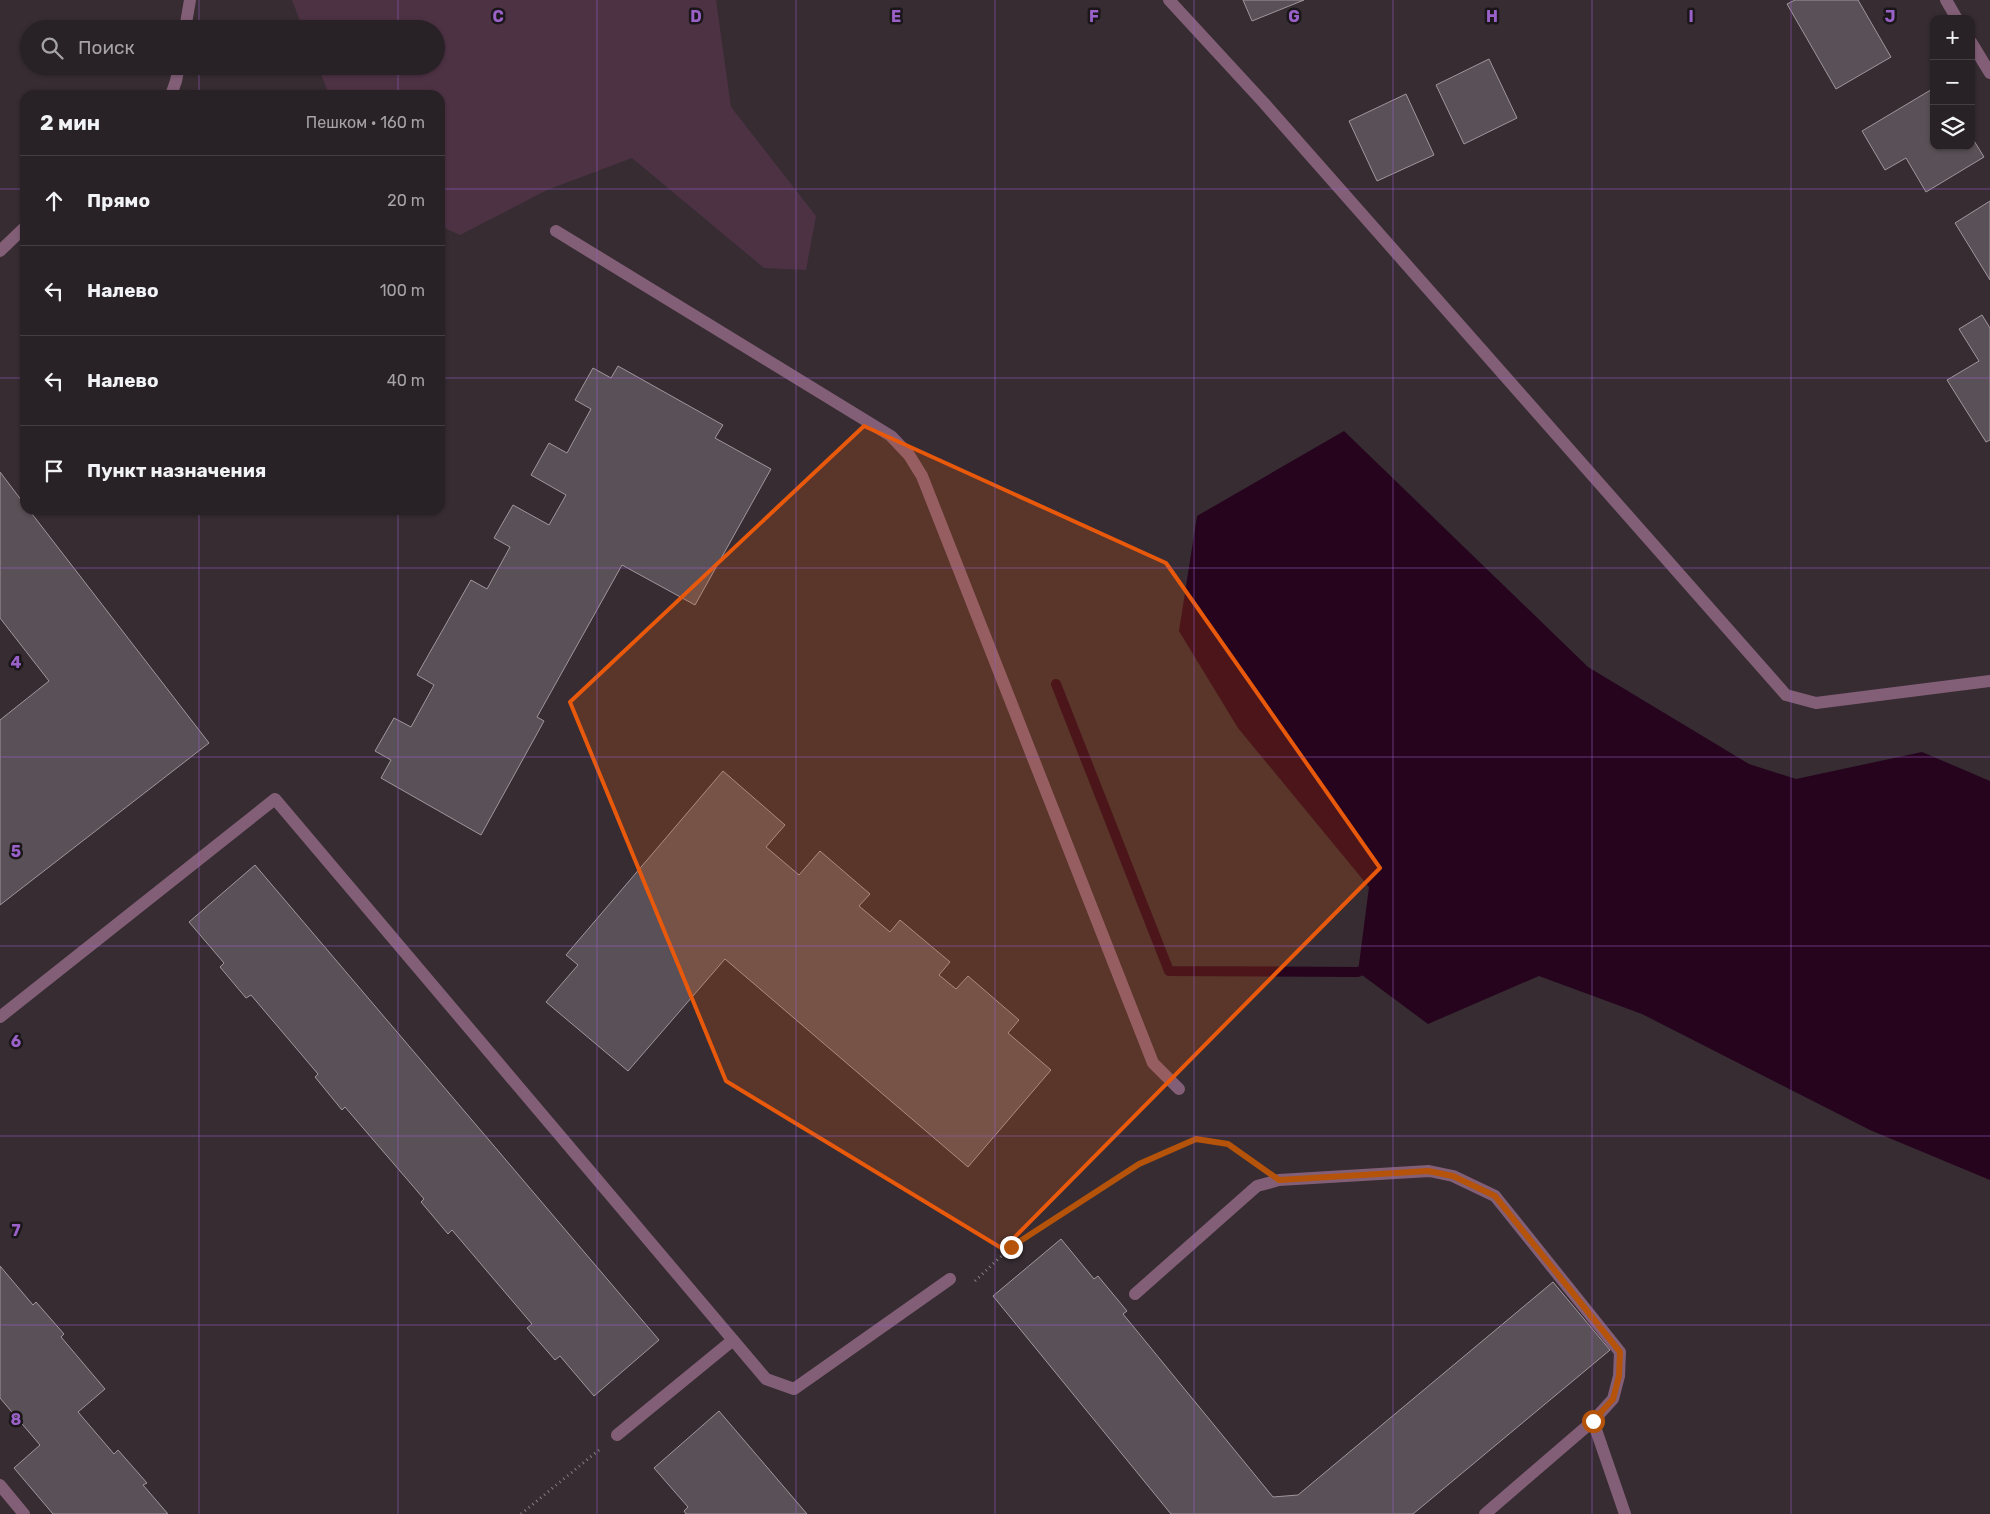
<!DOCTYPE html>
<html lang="ru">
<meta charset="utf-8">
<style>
body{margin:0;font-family:Rubik,sans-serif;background:#30292e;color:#f1f3f6}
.controls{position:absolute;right:15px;top:15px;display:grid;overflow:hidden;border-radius:10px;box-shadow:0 1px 4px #0004}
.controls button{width:45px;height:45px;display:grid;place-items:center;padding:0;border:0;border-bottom:1px solid #443e43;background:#282126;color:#f1f3f6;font:25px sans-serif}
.stop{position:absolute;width:15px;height:15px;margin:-11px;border:4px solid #b45309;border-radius:50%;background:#fff}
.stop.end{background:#b45309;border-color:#fff;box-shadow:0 1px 5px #0008}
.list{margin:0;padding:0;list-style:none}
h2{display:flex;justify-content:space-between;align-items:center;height:65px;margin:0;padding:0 20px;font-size:21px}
h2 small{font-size:16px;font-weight:400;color:#a5a3a7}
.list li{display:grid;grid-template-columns:32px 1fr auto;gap:15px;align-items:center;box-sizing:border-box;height:90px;padding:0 20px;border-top:1px solid #443e43}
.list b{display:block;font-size:19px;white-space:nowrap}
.list em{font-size:16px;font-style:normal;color:#a5a3a7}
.icon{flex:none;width:28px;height:28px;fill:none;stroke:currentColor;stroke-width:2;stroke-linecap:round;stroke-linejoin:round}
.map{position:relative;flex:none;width:1990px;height:1514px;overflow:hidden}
.search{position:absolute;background:#282126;box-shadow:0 1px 4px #0004;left:20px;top:20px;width:425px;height:55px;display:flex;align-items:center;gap:12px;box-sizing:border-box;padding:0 18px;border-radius:28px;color:#a5a3a7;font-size:19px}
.panel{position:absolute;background:#282126;box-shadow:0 1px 4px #0004;left:20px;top:90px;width:425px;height:425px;border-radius:15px}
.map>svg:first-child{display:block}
.green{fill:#4d3244}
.water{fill:#26041e}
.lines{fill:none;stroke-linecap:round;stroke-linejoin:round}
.stream{stroke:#26041e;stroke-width:10}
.building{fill:#5a5057;stroke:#a1969d}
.path{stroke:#867d83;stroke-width:3;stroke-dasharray:1 4;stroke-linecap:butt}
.minor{stroke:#835f77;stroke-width:12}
.route{stroke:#b45309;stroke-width:6}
.marked{fill:#e8590c;fill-opacity:0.2;stroke:#e8590c;stroke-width:4;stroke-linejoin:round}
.grid{fill:none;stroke:#9a61c9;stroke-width:1;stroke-opacity:0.55}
.grid-label{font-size:16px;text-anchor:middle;font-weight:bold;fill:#9a61c9;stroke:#1a1619;stroke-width:5;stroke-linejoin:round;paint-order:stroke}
</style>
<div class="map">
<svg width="1990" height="1514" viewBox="0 0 1990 1514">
<rect width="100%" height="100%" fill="#362c32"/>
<polygon class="green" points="292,0 716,0 731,107 816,216 806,270 764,268 632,158 547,190 460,235 440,226 440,95 329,95 318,66 436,66 436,29 303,29"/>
<polygon class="water" points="1344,431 1588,667 1749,764 1796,779 1922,752 1990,781 1990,1180 1870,1130 1642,1014 1539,976 1428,1024 1358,972 1369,887 1238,728 1179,631 1197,516"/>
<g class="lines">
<polyline class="stream" points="1056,684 1169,971 1358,972 1369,967"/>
</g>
<g class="building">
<polygon points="1243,0 1304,0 1252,21"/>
<polygon points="1795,0 1858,0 1891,57 1836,89 1787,4"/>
<polygon points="1489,59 1517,118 1464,144 1436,85"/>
<polygon points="1934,88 1934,146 1971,146 1971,136 1984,157 1926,192 1906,158 1885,170 1862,131"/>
<polygon points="1406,94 1434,155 1377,181 1349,121"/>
<polygon points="1990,201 1990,280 1955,223"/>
<polygon points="1982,315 1990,328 1990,440 1986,442 1947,380 1979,361 1959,329"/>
<polygon points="618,366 723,425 715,438 771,469 695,605 622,565 537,717 544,721 481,835 381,778 391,760 375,751 394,718 411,727 434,685 417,675 471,580 487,589 510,547 494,538 513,505 549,525 566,495 531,475 549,443 567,453 591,409 575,400 593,368 611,378"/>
<polygon points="0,472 25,505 25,510 29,510 209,743 0,905 0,720 49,681 0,618"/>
<polygon points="723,771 785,825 766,847 799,875 820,851 870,894 859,906 890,932 900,920 950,962 939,975 956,989 968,976 1019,1020 1008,1033 1051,1070 968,1167 725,959 628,1071 546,1002 578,965 566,955"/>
<polygon points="255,865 659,1340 594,1396 560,1356 555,1360 527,1328 532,1324 452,1230 448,1234 421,1202 424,1199 345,1107 342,1110 315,1077 318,1074 251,995 246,998 220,967 224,963 189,922"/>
<polygon points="1061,1239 1094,1279 1098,1276 1127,1311 1123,1314 1273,1497 1298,1495 1553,1282 1610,1350 1413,1514 1171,1514 993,1296"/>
<polygon points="0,1266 33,1305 36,1302 64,1334 61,1337 105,1389 78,1412 114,1454 118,1450 147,1483 143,1485 168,1514 53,1514 14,1468 40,1445 0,1398"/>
<polygon points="719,1411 807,1514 686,1514 684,1511 688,1507 654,1468"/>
</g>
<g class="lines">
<g class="path">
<polyline points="975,1281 1011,1247 1139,1164 1196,1139 1228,1144 1254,1162"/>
<polyline points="521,1514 599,1450"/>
</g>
<g class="minor">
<polyline points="1169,0 1264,103 1786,695 1816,703 1990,681"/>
<polyline points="1946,0 1957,19"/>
<polyline points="185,29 190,0"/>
<polyline points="1971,42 1990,73"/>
<polyline points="171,95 176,81 179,66"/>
<polyline points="556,231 891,436 909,455 922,476 1153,1063 1179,1089"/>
<polyline points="0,251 25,227"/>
<polyline points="0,1017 275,799 766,1379 794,1389 950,1279"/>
<polyline points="1135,1294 1257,1186 1279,1180 1429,1171 1453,1176 1495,1196 1620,1352 1619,1376 1613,1399 1593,1421 1485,1514"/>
<polyline points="1593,1421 1625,1514"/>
<polyline points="617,1435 733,1340"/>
<polyline points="0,1485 24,1514"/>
</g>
</g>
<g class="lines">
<polyline class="route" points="1011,1247 1139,1164 1196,1139 1228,1144 1279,1180 1428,1171 1453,1176 1495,1196 1620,1352 1619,1376 1613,1399 1593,1421"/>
</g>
<path class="marked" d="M 864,426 L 1166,563 L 1380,868 L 1003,1249 L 726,1081 L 570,702 Z"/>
<path class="grid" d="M 199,0 L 199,29M 398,0 L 398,29M 597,0 L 597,1514M 796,0 L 796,1514M 995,0 L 995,1514M 1194,0 L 1194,1514M 1393,0 L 1393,1514M 1592,0 L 1592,1514M 1791,0 L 1791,1514M 199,66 L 199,95M 398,66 L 398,95M 0,189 L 25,189M 440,189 L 1990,189M 0,378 L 25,378M 440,378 L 1990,378M 199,510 L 199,1514M 398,510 L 398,1514M 0,568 L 1990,568M 0,757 L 1990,757M 0,946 L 1990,946M 0,1136 L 1990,1136M 0,1325 L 1990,1325"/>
<g class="grid-label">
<text x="498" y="22">C</text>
<text x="696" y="22">D</text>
<text x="896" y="22">E</text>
<text x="1094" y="22">F</text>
<text x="1294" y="22">G</text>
<text x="1492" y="22">H</text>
<text x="1691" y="22">I</text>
<text x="1890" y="22">J</text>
<text x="16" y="668">4</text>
<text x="16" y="857">5</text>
<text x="16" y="1047">6</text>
<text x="16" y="1236">7</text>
<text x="16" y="1425">8</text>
</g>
</svg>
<div class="controls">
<button>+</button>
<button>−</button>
<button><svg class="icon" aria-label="layers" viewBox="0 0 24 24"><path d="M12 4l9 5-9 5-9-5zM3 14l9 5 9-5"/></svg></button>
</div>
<div class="stop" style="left:1593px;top:1421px"></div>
<div class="stop end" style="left:1011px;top:1247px"></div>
<div class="search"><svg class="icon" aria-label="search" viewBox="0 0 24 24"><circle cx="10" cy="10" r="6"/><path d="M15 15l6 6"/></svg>Поиск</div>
<section class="panel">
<h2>2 мин<small>Пешком · 160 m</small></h2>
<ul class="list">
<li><svg class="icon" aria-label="ahead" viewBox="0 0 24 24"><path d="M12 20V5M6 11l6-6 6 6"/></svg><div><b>Прямо</b></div><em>20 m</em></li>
<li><svg class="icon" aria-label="left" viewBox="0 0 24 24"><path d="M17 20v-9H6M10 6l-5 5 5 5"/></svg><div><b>Налево</b></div><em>100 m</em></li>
<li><svg class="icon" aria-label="left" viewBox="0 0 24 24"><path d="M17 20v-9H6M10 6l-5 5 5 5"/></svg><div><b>Налево</b></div><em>40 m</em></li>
<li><svg class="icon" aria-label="arrive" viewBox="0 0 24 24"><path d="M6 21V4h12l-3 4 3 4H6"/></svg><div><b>Пункт назначения</b></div></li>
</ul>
</section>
</div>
